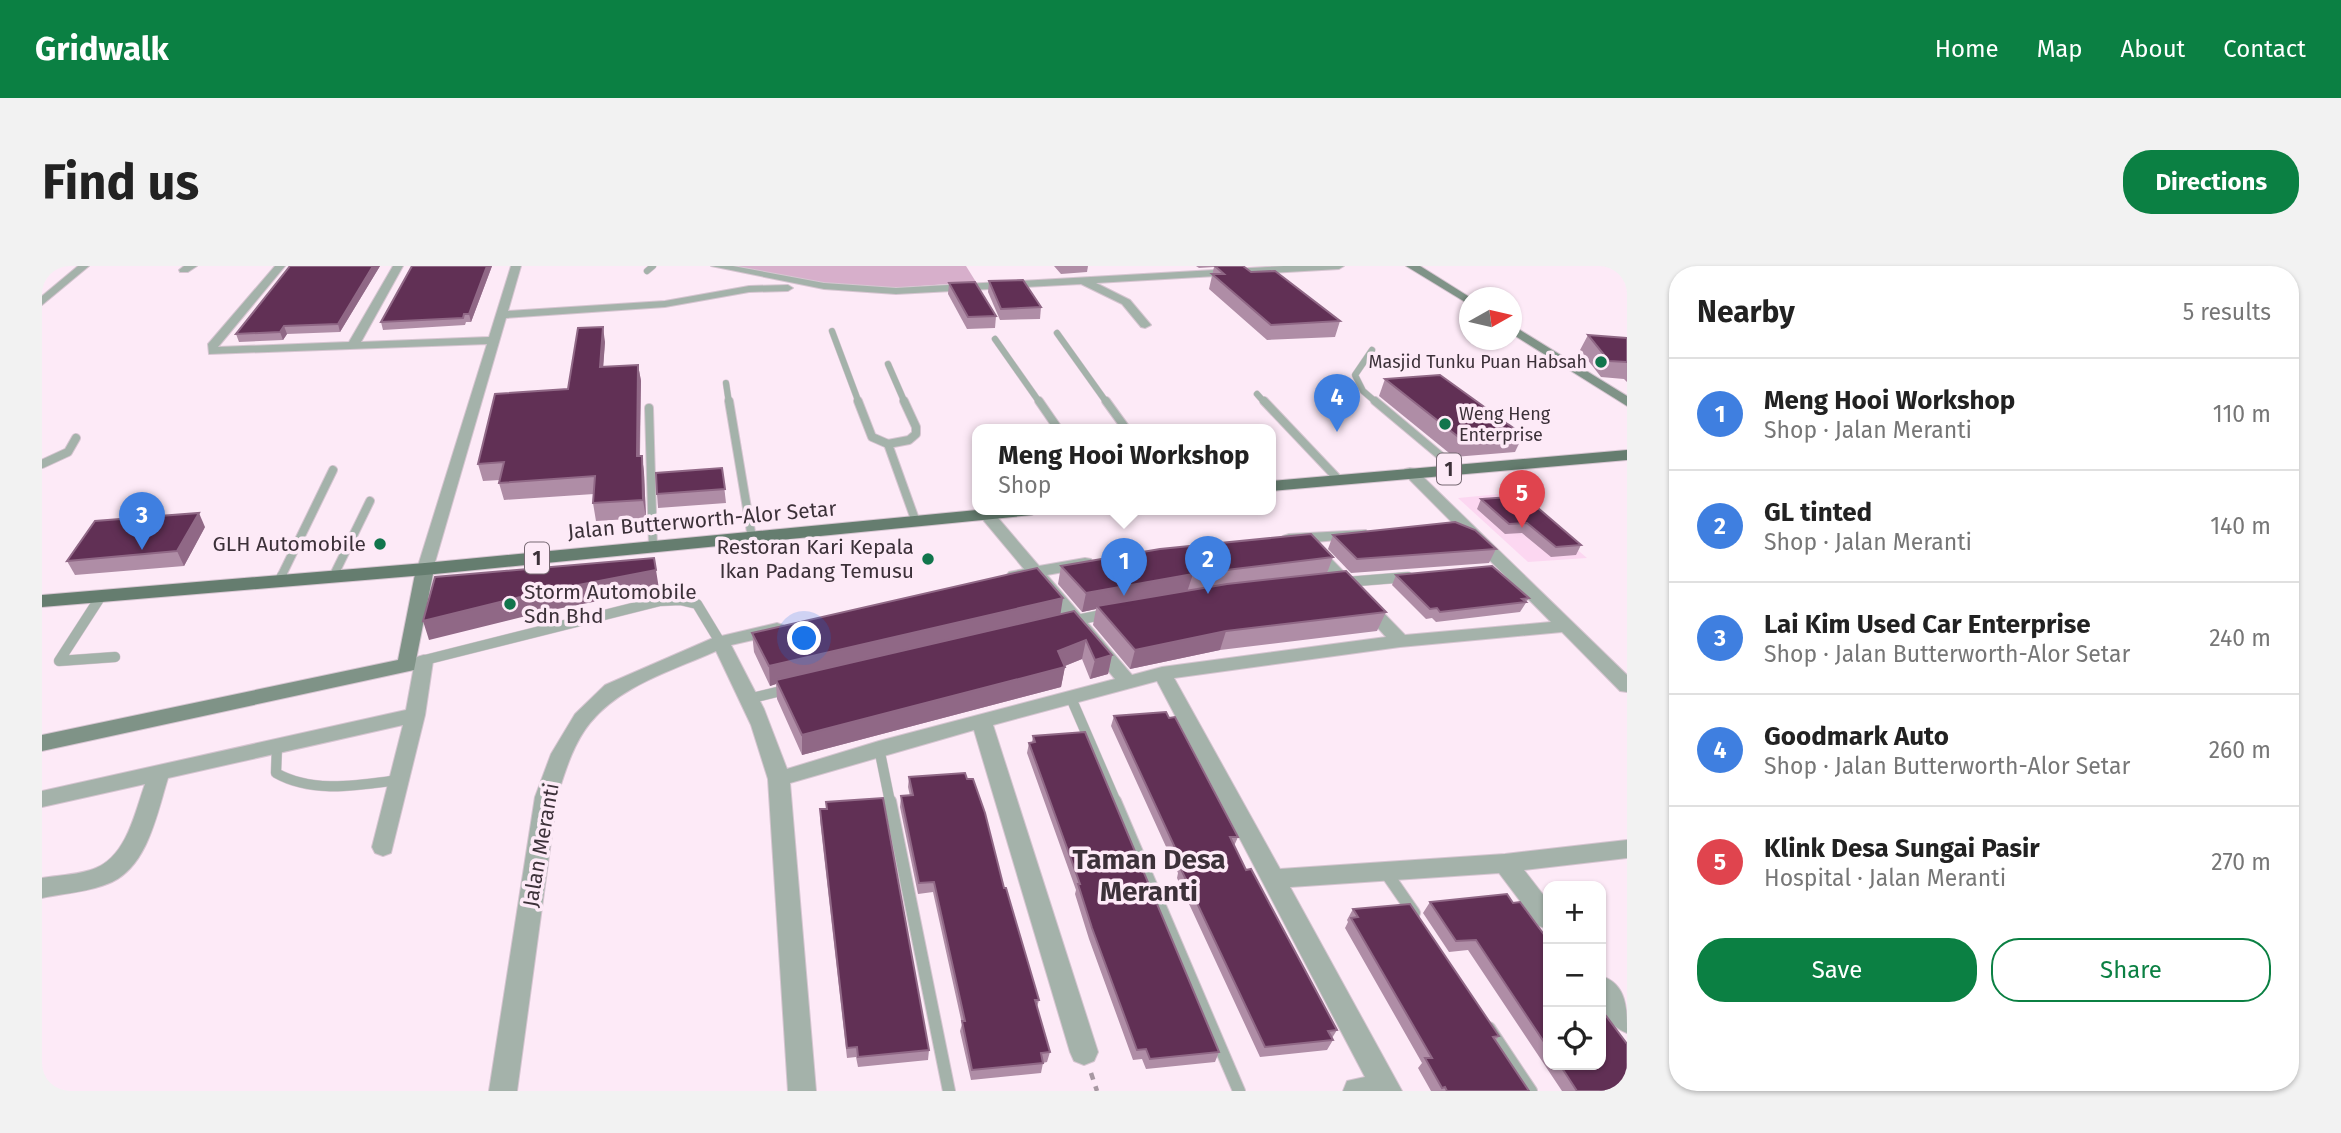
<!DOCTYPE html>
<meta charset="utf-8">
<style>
body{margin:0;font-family:"Fira Sans",sans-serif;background:#f2f2f2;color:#222}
.controls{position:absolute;right:21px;bottom:21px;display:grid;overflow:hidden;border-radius:14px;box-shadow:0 2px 5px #0004}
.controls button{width:63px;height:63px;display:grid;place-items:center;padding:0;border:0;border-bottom:2px solid #e0e0e0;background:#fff;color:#222;font:35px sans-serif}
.compass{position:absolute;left:1417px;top:21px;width:63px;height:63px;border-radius:50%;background:#fff;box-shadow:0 2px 5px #0004;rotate:82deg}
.you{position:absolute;left:763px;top:373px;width:24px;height:24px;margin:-18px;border:5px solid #fff;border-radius:50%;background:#1a73e8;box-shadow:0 0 0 10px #1a73e833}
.badge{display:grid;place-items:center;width:46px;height:46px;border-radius:50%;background:#0b8043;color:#fff;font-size:23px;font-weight:700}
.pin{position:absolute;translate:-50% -58px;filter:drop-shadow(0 2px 4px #0008)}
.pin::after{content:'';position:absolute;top:37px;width:24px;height:21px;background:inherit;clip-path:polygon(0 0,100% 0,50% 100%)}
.popup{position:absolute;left:930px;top:158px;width:304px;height:91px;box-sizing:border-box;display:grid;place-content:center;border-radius:14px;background:#fff;filter:drop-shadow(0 2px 5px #0005);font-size:23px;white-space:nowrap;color:#767676}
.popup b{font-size:26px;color:#222}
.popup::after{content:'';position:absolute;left:50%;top:100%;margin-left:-14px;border:14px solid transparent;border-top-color:#fff}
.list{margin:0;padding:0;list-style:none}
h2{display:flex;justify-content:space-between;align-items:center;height:91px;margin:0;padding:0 28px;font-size:30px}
h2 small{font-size:23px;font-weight:400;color:#767676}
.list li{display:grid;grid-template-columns:46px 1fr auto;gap:21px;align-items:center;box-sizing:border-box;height:112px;padding:0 28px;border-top:2px solid #e0e0e0}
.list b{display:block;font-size:26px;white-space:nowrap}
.list p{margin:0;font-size:23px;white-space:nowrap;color:#767676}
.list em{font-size:23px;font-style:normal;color:#767676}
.actions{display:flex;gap:14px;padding:21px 28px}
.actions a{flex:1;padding:16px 0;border:2px solid #0b8043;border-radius:28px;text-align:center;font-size:24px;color:#0b8043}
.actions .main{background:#0b8043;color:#fff}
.icon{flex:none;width:38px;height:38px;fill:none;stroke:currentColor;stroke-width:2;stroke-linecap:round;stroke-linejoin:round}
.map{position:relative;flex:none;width:1585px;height:825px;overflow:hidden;border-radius:28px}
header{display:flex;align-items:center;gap:42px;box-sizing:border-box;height:98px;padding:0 35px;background:#0b8043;color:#fff}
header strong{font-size:33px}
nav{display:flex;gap:38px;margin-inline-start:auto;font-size:24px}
.intro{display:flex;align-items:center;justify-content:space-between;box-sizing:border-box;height:168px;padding:0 42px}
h1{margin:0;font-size:49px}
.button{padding:18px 32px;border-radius:28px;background:#0b8043;color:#fff;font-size:24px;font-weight:700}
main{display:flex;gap:42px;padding:0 42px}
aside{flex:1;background:#fff;border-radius:28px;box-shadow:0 2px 5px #0004}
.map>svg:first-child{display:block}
.built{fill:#fcd7f1}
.green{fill:#d7afcb}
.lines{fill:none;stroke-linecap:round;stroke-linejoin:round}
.lane-far3-casing{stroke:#d6c5d1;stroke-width:7}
.lane-far2-casing{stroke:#d6c5d1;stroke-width:10}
.lane-far1-casing{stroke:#d6c5d1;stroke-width:11}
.lane-casing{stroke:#d6c5d1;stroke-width:14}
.street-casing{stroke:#d6c5d1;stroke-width:2}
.secondary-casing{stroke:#d6c5d1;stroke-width:2}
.primary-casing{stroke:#d6c5d1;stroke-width:2}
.path{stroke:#a798a2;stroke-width:4.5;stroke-dasharray:7 7;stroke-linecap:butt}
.lane-far3{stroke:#a4b2aa;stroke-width:6}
.lane-far2{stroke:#a4b2aa;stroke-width:8}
.lane-far1{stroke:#a4b2aa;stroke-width:10}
.lane{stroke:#a4b2aa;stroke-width:12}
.street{fill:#a4b2aa;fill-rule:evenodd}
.secondary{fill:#7f9387;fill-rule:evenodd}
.primary{fill:#657d6f;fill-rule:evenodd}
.wall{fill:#af8da6}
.shaded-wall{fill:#906886}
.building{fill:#613055;stroke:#906886;stroke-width:2}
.poi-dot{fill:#11754c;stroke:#fdeaf7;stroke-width:2.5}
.labels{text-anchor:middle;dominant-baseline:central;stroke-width:7;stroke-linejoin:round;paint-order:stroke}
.far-poi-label{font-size:18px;fill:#3c3139;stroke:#fdeaf7;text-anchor:end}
.shield{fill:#fdeaf7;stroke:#766872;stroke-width:2}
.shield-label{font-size:19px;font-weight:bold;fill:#3c3139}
.street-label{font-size:21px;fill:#3c3139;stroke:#fdeaf7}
.poi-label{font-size:21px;fill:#3c3139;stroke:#fdeaf7;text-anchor:end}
.near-neighbourhood-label{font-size:28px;font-weight:bold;fill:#3c3139;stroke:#fdeaf7}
</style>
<header>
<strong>Gridwalk</strong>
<nav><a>Home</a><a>Map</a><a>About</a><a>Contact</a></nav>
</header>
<div class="intro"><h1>Find us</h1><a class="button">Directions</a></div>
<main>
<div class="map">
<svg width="1585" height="825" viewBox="0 0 1585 825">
<rect width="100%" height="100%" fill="#fdeaf7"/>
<polygon class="built" points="1469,227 1545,292 1486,296 1416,232"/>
<polygon class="green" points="689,0 924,0 934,16 851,22 783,17"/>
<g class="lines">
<g class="lane-far3-casing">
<g id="lane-far3">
<polyline points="605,5 611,0"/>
<polyline points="790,65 817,137"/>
<polyline points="1015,67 1065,137"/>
<polyline points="953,73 998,137"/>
<polyline points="1330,84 1313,109 1321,125 1335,137"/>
<polyline points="846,98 863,137"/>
<polyline points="684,117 687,137"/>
<polyline points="1215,128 1223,137"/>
</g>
</g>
<g class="lane-far2-casing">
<g id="lane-far2">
<polyline points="687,135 710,272"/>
<polyline points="816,135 830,171 846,178"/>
<polyline points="862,135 874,161 874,168 867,174 846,178 874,256"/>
<polyline points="997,135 1017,164"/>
<polyline points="1064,135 1085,164"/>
<polyline points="1222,135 1296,213"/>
<polyline points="1333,135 1413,202"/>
<polyline points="607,142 611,281"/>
<polyline points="0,198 26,186 34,172"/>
<polyline points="239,311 291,204"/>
<polyline points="291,311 328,235"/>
<polyline points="1361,311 1366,311"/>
</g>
</g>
<g class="lane-far1-casing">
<g id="lane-far1">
<polyline points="237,316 240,310"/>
<polyline points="1304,316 1366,311"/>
<polyline points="59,330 17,395 73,391"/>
<polyline points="1030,355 1064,348"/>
<polyline points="379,395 618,335 638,334 655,338 678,376"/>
<polyline points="710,432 747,423"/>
<polyline points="1029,432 1074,536"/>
<path d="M 235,480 L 234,507 C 271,528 317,519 357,514"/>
<polyline points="837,482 848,536"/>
</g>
</g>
<g class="lane-casing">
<g id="lane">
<polyline points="848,535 907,825"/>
<polyline points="1073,535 1197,825"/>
<polyline points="1343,605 1372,647"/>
<polyline points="1447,762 1489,825"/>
</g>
</g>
<g class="street-casing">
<g id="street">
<polygon points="36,0 47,0 0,39 0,30"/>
<polygon points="142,0 155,0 146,6 138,6 137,4"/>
<polygon points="233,0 243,0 176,81 307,76 351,0 361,0 319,76 447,71 469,0 479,0 466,45 623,35 707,20 746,19 751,22 746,25 707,26 623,41 464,52 391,303 383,308 375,303 445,78 167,88 166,78"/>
<polygon points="669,0 691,0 782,17 854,22 1242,0 1302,0 1297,3 1054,17 1088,34 1109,59 1103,62 1099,61 1080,38 1039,18 854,28 782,23"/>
<path d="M 1368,202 L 1373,203 L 1585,409 L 1585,426 L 1578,425 L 1520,366 L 1358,381 L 1132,412 L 1238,603 L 1463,588 L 1585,574 L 1585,592 L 1482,604 L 1506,635 L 1506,663 L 1497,660 L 1457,607 L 1248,621 L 1360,825 L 1301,825 L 1305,815 L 1323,811 L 1115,415 L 951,459 L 1056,786 L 1052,795 L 1042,799 L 1032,795 L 1028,786 L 932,464 L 748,517 L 774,825 L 746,825 L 726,513 L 709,459 L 674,385 C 630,405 579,419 548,457 C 531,478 523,506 515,531 L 475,825 L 447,825 L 493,531 L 509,488 L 533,448 L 563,419 L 671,372 L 735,357 L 741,359 L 744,363 L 741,367 L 689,379 L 722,443 L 745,503 L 837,475 L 1073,413 L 989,312 L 967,314 L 964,310 L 967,306 L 982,303 L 937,249 L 945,244 L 951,246 L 997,300 L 1043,292 L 1049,293 L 1051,297 L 1049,301 L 1005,309 L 1090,409 L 1120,401 L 1344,371 L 1265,283 L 1263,280 L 1267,276 L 1241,276 L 1239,273 L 1241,270 L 1247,268 L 1324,264 L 1326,267 L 1324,270 L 1318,272 L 1273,276 L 1363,369 L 1509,356 L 1363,209 L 1361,206 L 1363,203 Z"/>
<path d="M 382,389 L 389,391 L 391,395 L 383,449 L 349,587 L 341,590 L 333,587 L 330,581 L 361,459 L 126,512 C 115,547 106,599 70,616 C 48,626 23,627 0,632 L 0,612 C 17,609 38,609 54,602 C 85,589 93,546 103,518 L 0,541 L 0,525 L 364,444 L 373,395 L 375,391 Z"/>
<path d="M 1559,710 C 1585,718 1585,743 1585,767 C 1559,757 1559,733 1559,710 Z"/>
</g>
</g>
<g class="secondary-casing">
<g id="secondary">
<polygon points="1364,0 1378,0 1429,32 1428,39"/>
<polygon points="1470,59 1585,130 1585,140 1470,68"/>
<polygon points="383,297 392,303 372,404 0,485 0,469 356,394 374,303"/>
</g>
</g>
<g class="primary-casing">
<g id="primary">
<polygon points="1585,184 1585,194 1229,225 1229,215"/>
<polygon points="935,244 998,244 990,249 383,309 0,341 0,329 383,297"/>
</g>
</g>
<polyline class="path" points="1049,807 1055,825"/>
<use href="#lane-far3" class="lane-far3"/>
<use href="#lane-far2" class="lane-far2"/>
<use href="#lane-far1" class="lane-far1"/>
<use href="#lane" class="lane"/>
<use href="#street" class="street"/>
<use href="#secondary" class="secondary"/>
<use href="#primary" class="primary"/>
</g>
<g class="wall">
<polygon points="248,0 338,0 298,66 245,68 241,74 197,76 194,68"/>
<polygon points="370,0 450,0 429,56 424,56 423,59 341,64 339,56"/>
<polygon points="1012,0 1046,0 1045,6 1019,8"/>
<polygon points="1154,0 1201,0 1209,6 1298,55 1293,71 1225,74 1167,23 1172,1 1157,2"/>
<polygon points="947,15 999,41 998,53 958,54 946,26"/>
<polygon points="907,17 954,50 953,62 925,63 906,28"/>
<polygon points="1546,69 1585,72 1585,116 1582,113 1559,111 1538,84"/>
<polygon points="563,76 561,101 596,99 599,115 598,190 600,190 602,207 604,252 554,255 551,237 552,228 462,234 457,217 458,214 441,215 436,198 526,123"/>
<polygon points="1343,113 1481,169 1473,186 1412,191 1337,130"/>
<polygon points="680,202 684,237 616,242 615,228"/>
<polygon points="1439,233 1539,279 1534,289 1509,291 1480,267 1463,268 1435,243"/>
<polygon points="163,261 142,300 33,309 25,295"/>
<polygon points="1291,269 1454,283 1447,297 1309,307 1286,283"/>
<polygon points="1291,291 1285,307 1344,346 1335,365 1178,384 1088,403 1051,359 1054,343 1040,346 1016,318 1019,300"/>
<polygon points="1354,309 1487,332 1478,346 1394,356 1390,352 1384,353 1350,319"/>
<polygon points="1018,348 1070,389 1066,408 1048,413 1040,393 1023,400 1019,421 760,489 735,433 734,418 728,420 712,386 710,367"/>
<polygon points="1072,450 1196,571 1192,580 1204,604 1295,764 1290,772 1291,774 1285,784 1218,791 1135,612 1136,607 1069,460"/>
<polygon points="991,470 1177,786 1173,796 1104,803 1100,793 1091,794 1047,673 1033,628 1034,624 985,487 987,477 990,476"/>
<polygon points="867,511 962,622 997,734 995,741 1008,786 1005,796 1001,797 999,807 929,814 918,765 920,758 891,626 876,628 858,541 859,530 868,530 866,521"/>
<polygon points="784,536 887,784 886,794 816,801 814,791 805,792 778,554 778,544 784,543"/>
<polygon points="1388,636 1471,637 1506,674 1506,799 1559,799 1585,825 1520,825 1426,684 1407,686 1381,647"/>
<polygon points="1311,643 1457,770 1454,774 1487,825 1389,825 1376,802 1380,797 1303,662 1306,656 1305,654"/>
</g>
<g class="shaded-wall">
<polygon points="331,0 338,0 298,66 296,58"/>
<polygon points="445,0 450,0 429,56 427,48"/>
<polygon points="242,60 245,68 241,74 238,66"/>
<polygon points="561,61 563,76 560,117 558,101"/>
<polygon points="596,99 599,115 597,207 595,190"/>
<polygon points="600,190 602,207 604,252 601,234"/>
<polygon points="157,247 163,261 142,300 135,285"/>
<polygon points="614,304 617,323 500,346 387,374 381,355 495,327"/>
<polygon points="1151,308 1145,326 1055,340 1054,343 1040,346 1044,327"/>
<polygon points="1021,332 1018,351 734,414 734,418 728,420 727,400"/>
<polygon points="1184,365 1178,384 1088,403 1093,384"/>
<polygon points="1044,374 1040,393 1015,403 1023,401 1019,421 760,489 760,469 1016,385"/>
<polygon points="1070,389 1066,408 1048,413 1053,394"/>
</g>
<g class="building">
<polygon points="248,0 331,0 296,58 242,60 238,66 194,68"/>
<polygon points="370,0 445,0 427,48 422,48 421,52 339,56"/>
<polygon points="1173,0 1201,0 1209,6 1233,5 1298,55 1229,59 1170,8 1182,8"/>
<polygon points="981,14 999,41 959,43 947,15"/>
<polygon points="933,16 954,50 926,51 907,17"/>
<polygon points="561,61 558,101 596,99 595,190 600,190 601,234 551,237 553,210 457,217 462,196 436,198 453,128 526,123 536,62"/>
<polygon points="1546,69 1585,72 1585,96 1567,95"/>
<polygon points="1398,109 1481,169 1419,173 1343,113"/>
<polygon points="680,202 683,223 615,228 614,207"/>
<polygon points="1482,230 1539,279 1514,281 1485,257 1467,258 1439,233"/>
<polygon points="157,247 135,285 25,295 53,255"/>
<polygon points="1413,256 1433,264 1454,283 1315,293 1291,269"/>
<polygon points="1269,268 1291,291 1151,308 1044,327 1019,300 1118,283"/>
<polygon points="612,292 614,304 495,327 381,355 393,311"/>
<polygon points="1450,300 1487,332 1480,333 1484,336 1398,346 1395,342 1388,343 1354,309"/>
<polygon points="995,302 1021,332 727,400 710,367"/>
<polygon points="1304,305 1344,346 1184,365 1093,384 1055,340 1185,318"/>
<polygon points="1032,345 1070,389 1053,394 1044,374 1016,385 1023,401 760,469 734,414"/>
<polygon points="1124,446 1127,452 1133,451 1196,571 1188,571 1204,604 1209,603 1295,764 1286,765 1291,774 1223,781 1138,601 1142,601 1072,450"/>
<polygon points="1043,466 1177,786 1108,793 1104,783 1095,784 1050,662 1036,618 1038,618 987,477 993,476 991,470"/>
<polygon points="923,507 925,513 931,513 943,547 962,622 964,622 997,734 993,734 1008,786 999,787 1001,797 930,804 920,755 923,755 892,616 877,617 859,530 871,529 867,511"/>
<polygon points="841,532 887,784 816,791 815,781 805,782 778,543 785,543 784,536"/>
<polygon points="1465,628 1471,637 1478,636 1506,674 1506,782 1434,674 1414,675 1388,636"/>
<polygon points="1368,638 1457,770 1451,771 1487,825 1405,825 1403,821 1400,822 1383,792 1390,792 1309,652 1316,651 1311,643"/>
<polygon points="1559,743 1585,778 1585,825 1535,825 1518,799 1559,799"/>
</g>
<g class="poi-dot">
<circle cx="1559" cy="96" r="7"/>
<circle cx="1403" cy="158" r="7"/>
<circle cx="338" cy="278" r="7"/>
<circle cx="886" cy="293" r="7"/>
<circle cx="468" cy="338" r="7"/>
</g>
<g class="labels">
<g class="far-poi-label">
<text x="1545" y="96">Masjid Tunku Puan Habsah</text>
<text x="1417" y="148" text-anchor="start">Weng Heng<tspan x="1417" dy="21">Enterprise</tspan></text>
</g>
<g class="shield">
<rect x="1395" y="187.5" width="24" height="31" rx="5"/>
<rect x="483" y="276.5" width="24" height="31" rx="5"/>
</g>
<g class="shield-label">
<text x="1407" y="203">1</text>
<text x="495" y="292">1</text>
</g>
<g class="street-label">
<text transform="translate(660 254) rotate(-5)">Jalan Butterworth-Alor Setar</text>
<text transform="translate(499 579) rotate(-80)">Jalan Meranti</text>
</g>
<g class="poi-label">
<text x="324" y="278">GLH Automobile</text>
<text x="872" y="281">Restoran Kari Kepala<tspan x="872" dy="24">Ikan Padang Temusu</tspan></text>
<text x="482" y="326" text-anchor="start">Storm Automobile<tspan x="482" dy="24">Sdn Bhd</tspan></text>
</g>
<g class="near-neighbourhood-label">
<text x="1107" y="593">Taman Desa<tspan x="1107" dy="32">Meranti</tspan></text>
</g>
</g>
</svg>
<div class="controls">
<button>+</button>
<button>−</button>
<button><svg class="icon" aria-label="locate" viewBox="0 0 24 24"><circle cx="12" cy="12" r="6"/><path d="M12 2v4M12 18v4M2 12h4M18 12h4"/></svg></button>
</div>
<svg class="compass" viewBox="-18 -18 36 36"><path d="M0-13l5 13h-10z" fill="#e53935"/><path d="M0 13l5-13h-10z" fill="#767676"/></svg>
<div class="you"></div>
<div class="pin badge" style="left:1082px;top:330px;background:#3f7fe0">1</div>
<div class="popup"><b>Meng Hooi Workshop</b>Shop</div>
<div class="pin badge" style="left:1166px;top:328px;background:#3f7fe0">2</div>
<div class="pin badge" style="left:100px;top:284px;background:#3f7fe0">3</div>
<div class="pin badge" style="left:1295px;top:166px;background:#3f7fe0">4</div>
<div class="pin badge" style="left:1480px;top:262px;background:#e0444e">5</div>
</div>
<aside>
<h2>Nearby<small>5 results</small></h2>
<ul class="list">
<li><span class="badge" style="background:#3f7fe0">1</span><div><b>Meng Hooi Workshop</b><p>Shop · Jalan Meranti</p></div><em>110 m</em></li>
<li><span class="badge" style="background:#3f7fe0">2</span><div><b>GL tinted</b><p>Shop · Jalan Meranti</p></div><em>140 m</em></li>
<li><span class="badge" style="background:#3f7fe0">3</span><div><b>Lai Kim Used Car Enterprise</b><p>Shop · Jalan Butterworth-Alor Setar</p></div><em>240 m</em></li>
<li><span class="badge" style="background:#3f7fe0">4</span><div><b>Goodmark Auto</b><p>Shop · Jalan Butterworth-Alor Setar</p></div><em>260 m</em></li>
<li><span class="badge" style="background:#e0444e">5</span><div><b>Klink Desa Sungai Pasir</b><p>Hospital · Jalan Meranti</p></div><em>270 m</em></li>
</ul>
<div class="actions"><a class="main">Save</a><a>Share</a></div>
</aside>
</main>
